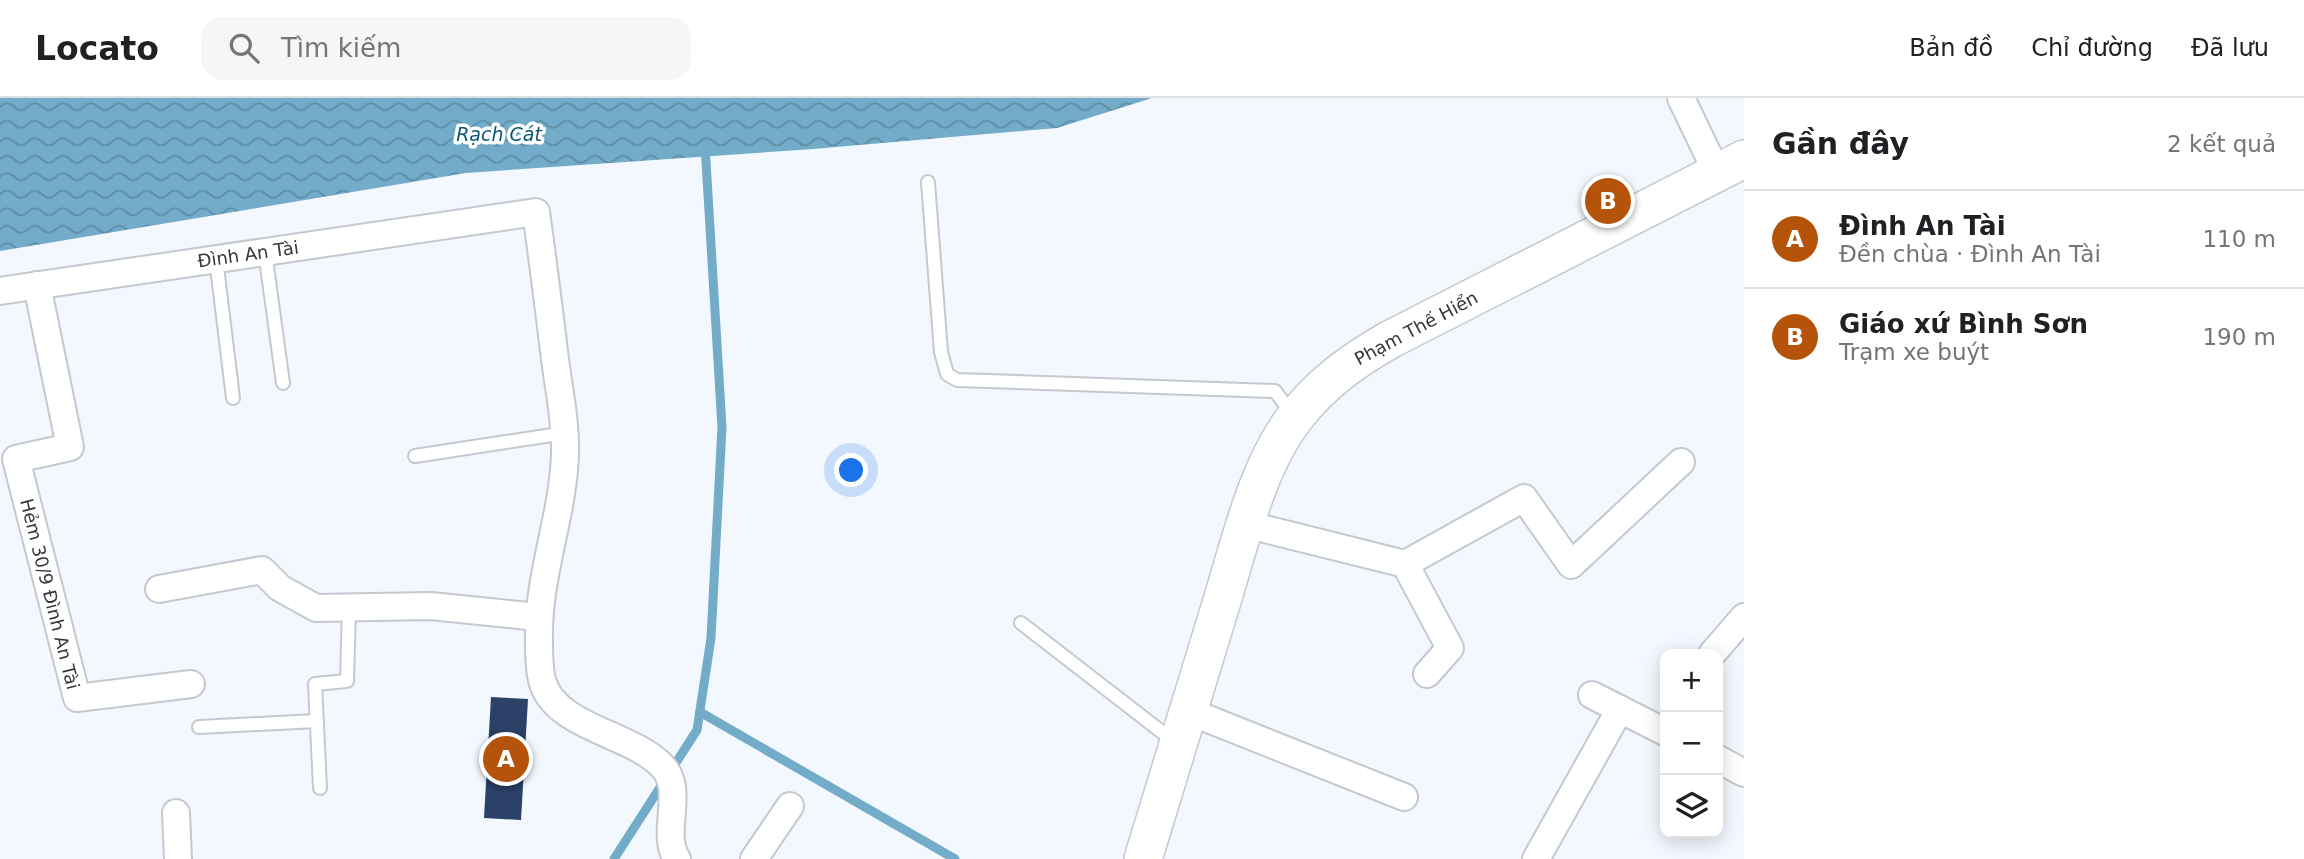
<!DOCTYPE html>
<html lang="vi">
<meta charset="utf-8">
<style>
body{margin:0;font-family:"DejaVu Sans",sans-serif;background:#f6f6f6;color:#202124}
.controls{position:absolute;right:21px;bottom:21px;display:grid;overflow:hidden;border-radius:14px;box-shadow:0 4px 18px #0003}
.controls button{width:63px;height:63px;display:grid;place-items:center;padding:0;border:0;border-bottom:2px solid #e0e0e0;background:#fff;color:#202124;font:35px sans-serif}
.you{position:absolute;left:852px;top:373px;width:24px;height:24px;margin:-18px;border:5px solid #fff;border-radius:50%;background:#1a73e8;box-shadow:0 0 0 10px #1a73e833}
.badge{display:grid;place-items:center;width:46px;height:46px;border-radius:50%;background:#b45309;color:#fff;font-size:23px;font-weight:700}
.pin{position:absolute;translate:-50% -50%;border:4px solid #fff;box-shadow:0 2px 7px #0006}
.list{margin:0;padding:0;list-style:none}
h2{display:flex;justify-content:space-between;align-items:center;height:91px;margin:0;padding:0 28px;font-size:30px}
h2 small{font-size:23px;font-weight:400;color:#757577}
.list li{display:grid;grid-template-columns:46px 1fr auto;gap:21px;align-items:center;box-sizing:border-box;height:98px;padding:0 28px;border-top:2px solid #e0e0e0}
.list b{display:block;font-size:26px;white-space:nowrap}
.list p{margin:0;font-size:23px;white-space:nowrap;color:#757577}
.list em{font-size:23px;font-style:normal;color:#757577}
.icon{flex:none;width:38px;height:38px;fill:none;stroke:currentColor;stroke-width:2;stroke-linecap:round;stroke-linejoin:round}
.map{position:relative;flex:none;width:1744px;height:761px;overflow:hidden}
header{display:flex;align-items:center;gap:42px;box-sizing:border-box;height:98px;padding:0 35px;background:#fff;border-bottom:2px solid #e0e0e0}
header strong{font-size:33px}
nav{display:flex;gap:38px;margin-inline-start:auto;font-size:24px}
.search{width:490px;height:63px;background:#f6f6f6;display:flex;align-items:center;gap:18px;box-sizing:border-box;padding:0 24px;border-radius:21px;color:#757577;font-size:26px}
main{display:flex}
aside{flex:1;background:#fff}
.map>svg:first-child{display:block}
.water{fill:url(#water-waves)}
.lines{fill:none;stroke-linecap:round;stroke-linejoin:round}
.stream{stroke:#72acc8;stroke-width:9}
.building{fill:#2b4168}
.lane-casing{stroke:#c4c8cf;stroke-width:16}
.street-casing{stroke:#c4c8cf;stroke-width:30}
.secondary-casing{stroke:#c4c8cf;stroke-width:40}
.lane{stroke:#fff;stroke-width:12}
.street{stroke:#fff;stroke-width:26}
.secondary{stroke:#fff;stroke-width:37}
.labels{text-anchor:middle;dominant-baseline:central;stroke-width:7;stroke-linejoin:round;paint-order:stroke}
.street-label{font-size:18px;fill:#36373a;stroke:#fff}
.water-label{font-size:19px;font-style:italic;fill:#075673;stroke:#fff}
</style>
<header>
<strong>Locato</strong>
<div class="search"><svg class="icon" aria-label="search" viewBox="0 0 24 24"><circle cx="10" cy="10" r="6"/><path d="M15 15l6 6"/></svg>Tìm kiếm</div>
<nav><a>Bản đồ</a><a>Chỉ đường</a><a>Đã lưu</a></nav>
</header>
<main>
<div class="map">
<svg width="1744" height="761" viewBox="0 0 1744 761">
<defs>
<pattern id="water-waves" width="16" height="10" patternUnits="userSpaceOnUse" patternTransform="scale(1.75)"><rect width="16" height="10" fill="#72acc8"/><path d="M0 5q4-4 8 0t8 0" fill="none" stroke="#5e8da3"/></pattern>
</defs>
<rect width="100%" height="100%" fill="#f3f8ff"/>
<polygon class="water" points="0,0 1152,0 1057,30 813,51 466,75 0,153"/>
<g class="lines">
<g class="stream">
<polyline points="700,614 955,761"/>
<polyline points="614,761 697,632 711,540 722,329 705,47"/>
</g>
</g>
<polygon class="building" points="491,599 528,601 521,722 484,720"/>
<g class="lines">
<g class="lane-casing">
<g id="lane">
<polyline points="928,84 941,254 947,276 957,282 1275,293 1292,316"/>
<polyline points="265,154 283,285"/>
<polyline points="216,161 233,300"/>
<polyline points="415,358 565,335"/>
<polyline points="1021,525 1176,645"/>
<polyline points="199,629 316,623"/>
<polyline points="320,690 315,586 347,583 349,509"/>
</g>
</g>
<g class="street-casing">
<g id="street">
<polyline points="1681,0 1717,75"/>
<polyline points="37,187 70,349 16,361 77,600 191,586"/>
<path d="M 0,193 L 536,114 C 543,163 549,212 555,261 C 559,293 566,324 565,356 C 563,420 537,478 539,545 C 539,557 539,570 542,582 C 554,630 632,635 663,669 C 685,693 660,735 677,761"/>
<polyline points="1245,426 1405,466 1524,400 1571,467 1681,364"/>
<polyline points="1405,466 1450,550 1427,576"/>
<polyline points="159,491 262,472 280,490 316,510 431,508 538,519"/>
<polyline points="1712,556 1744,519"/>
<polyline points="1592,597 1665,634"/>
<polyline points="1188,613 1404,699"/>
<polyline points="1718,661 1744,675"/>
<polyline points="176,715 178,761"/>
<polyline points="754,761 790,708"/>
<polyline points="1536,761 1620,611"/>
</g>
</g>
<g class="secondary-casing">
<path id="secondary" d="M 1143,761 C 1169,675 1195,589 1222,503 C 1240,444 1258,365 1297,317 C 1323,284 1354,262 1391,241 L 1744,61"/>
</g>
<use href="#lane" class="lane"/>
<use href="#street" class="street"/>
<use href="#secondary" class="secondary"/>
</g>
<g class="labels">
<g class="street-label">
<text transform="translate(248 156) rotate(-8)">Đình An Tài</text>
<text transform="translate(1416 230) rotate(-28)">Phạm Thế Hiển</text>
<text transform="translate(50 496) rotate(76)">Hẻm 30/9 Đình An Tài</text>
</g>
<g class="water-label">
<text x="499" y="36">Rạch Cát</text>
</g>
</g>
</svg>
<div class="controls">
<button>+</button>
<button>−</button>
<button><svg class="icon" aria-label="layers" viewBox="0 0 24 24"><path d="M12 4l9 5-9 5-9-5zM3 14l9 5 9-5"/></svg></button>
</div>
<div class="you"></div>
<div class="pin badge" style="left:506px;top:661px">A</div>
<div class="pin badge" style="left:1608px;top:103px">B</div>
</div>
<aside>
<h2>Gần đây<small>2 kết quả</small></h2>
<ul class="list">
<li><span class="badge">A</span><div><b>Đình An Tài</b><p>Đền chùa · Đình An Tài</p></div><em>110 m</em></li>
<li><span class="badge">B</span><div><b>Giáo xứ Bình Sơn</b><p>Trạm xe buýt</p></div><em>190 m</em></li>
</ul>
</aside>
</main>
